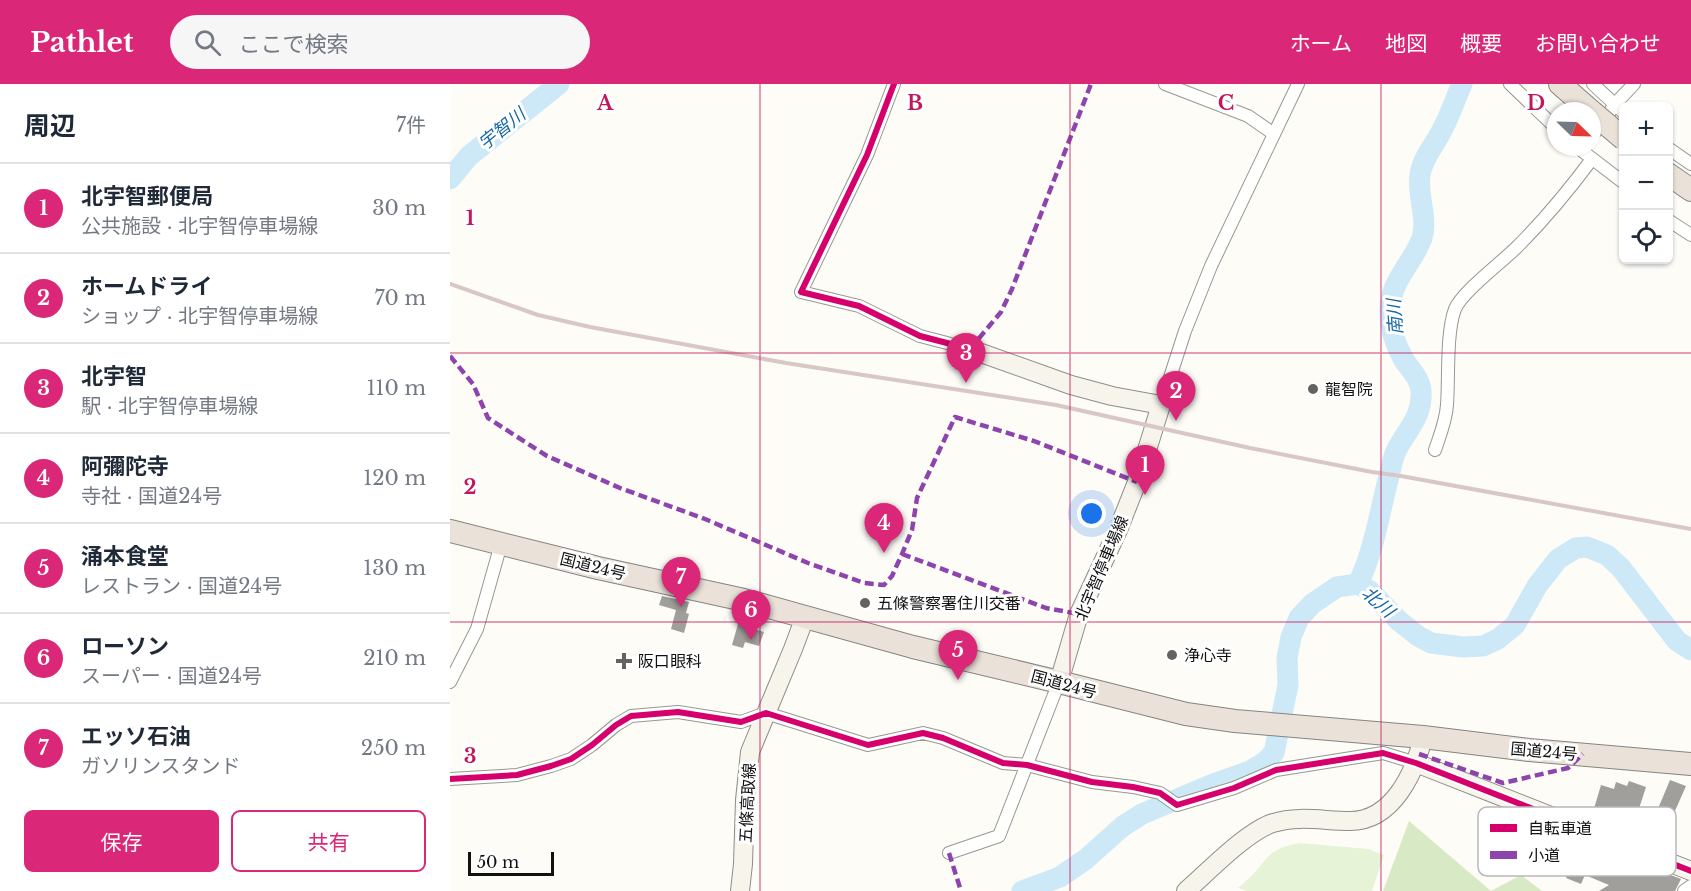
<!DOCTYPE html>
<html lang="ja">
<meta charset="utf-8">
<style>
body{margin:0;font-family:"Libre Baskerville","Noto Sans JP",serif;background:#f6f6f7;color:#1f2937}
.controls{position:absolute;right:18px;top:18px;display:grid;overflow:hidden;border-radius:9px;box-shadow:0 2px 4px #0004}
.controls button{width:54px;height:54px;display:grid;place-items:center;padding:0;border:0;border-bottom:2px solid #e0e1e3;background:#fff;color:#1f2937;font:30px sans-serif}
.compass{position:absolute;left:1097px;top:18px;width:54px;height:54px;border-radius:50%;background:#fff;box-shadow:0 2px 4px #0004;rotate:113deg}
.scale{position:absolute;left:18px;bottom:15px;width:86px;box-sizing:border-box;padding-left:6px;border:3px solid #111;border-top:0;font-size:16px;line-height:21px;white-space:nowrap;color:#111;-webkit-text-stroke:4px #fff;paint-order:stroke}
.you{position:absolute;left:642px;top:430px;width:21px;height:21px;margin:-15px;border:4px solid #fff;border-radius:50%;background:#1a73e8;box-shadow:0 0 0 9px #1a73e833}
.badge{display:grid;place-items:center;width:39px;height:39px;border-radius:50%;background:#db2777;color:#fff;font-size:20px;font-weight:700}
.pin{position:absolute;translate:-50% -50px;filter:drop-shadow(0 2px 3px #0008)}
.pin::after{content:'';position:absolute;top:32px;width:21px;height:18px;background:inherit;clip-path:polygon(0 0,100% 0,50% 100%)}
.list{margin:0;padding:0;list-style:none}
h2{display:flex;justify-content:space-between;align-items:center;height:78px;margin:0;padding:0 24px;font-size:26px}
h2 small{font-size:20px;font-weight:400;color:#747a83}
.list li{display:grid;grid-template-columns:39px 1fr auto;gap:18px;align-items:center;box-sizing:border-box;height:90px;padding:0 24px;border-top:2px solid #e0e1e3}
.list b{display:block;font-size:22px;white-space:nowrap}
.list p{margin:0;font-size:20px;white-space:nowrap;color:#747a83}
.list em{font-size:20px;font-style:normal;color:#747a83}
.actions{display:flex;gap:12px;padding:18px 24px}
.actions a{flex:1;padding:14px 0;border:2px solid #db2777;border-radius:9px;text-align:center;font-size:21px;color:#db2777}
.actions .main{background:#db2777;color:#fff}
.icon{flex:none;width:33px;height:33px;fill:none;stroke:currentColor;stroke-width:2;stroke-linecap:round;stroke-linejoin:round}
.map{position:relative;flex:none;width:1241px;height:807px;overflow:hidden}
header{display:flex;align-items:center;gap:36px;box-sizing:border-box;height:84px;padding:0 30px;background:#db2777;color:#fff}
header strong{font-size:28px}
nav{display:flex;gap:33px;margin-inline-start:auto;font-size:21px}
.search{width:420px;height:54px;background:#f6f6f7;display:flex;align-items:center;gap:15px;box-sizing:border-box;padding:0 21px;border-radius:33px;color:#747a83;font-size:22px}
main{display:flex}
aside{flex:1;background:#fff}
.map>svg:first-child{display:block}
.green{fill:#e7f3d7}
.forest{fill:#d8eac5}
.lines{fill:none;stroke-linecap:round;stroke-linejoin:round}
.river{stroke:#cde8f7;stroke-width:21}
.building{fill:#a19f9c}
.street-casing{stroke:#979795;stroke-width:14}
.secondary-casing{stroke:#8e8d8b;stroke-width:20}
.highway-casing{stroke:#858482;stroke-width:24}
.street{stroke:#fffffe;stroke-width:12}
.secondary{stroke:#f6f4eb;stroke-width:18}
.highway{stroke:#eae1d8;stroke-width:22}
.rail{stroke:#d9c6c7;stroke-width:4}
.highway-bridge-casing{stroke:#858482;stroke-width:24;stroke-linecap:butt}
.highway-bridge{stroke:#eae1d8;stroke-width:22}
.quiet{stroke:#8e44ad;stroke-width:4.5;stroke-dasharray:9 4.5;stroke-linecap:butt}
.cycleway-casing{stroke:#fff;stroke-width:10}
.cycleway{stroke:#d6006c;stroke-width:6}
.grid{fill:none;stroke:#c2185b;stroke-width:1.5;stroke-opacity:0.55}
.poi-dot{fill:#646362;stroke:#fff;stroke-width:2}
.labels{text-anchor:middle;dominant-baseline:central;stroke-width:6;stroke-linejoin:round;paint-order:stroke}
.poi-label{font-size:16px;fill:#111;stroke:#fff;text-anchor:start}
.street-label{font-size:16px;fill:#111;stroke:#fff}
.water-label{font-size:18px;font-style:italic;fill:#1768a6;stroke:#fff}
.key{fill:#fff;stroke:#b8b8b8;stroke-width:1.5}
.key-label{font-size:16px;fill:#111}
.grid-label{font-size:20px;text-anchor:middle;font-weight:bold;fill:#c2185b;stroke:#fff;stroke-width:6;stroke-linejoin:round;paint-order:stroke}
</style>
<header>
<strong>Pathlet</strong>
<div class="search"><svg class="icon" aria-label="search" viewBox="0 0 24 24"><circle cx="10" cy="10" r="6"/><path d="M15 15l6 6"/></svg>ここで検索</div>
<nav><a>ホーム</a><a>地図</a><a>概要</a><a>お問い合わせ</a></nav>
</header>
<main>
<aside>
<h2>周辺<small>7件</small></h2>
<ul class="list">
<li><span class="badge">1</span><div><b>北宇智郵便局</b><p>公共施設 · 北宇智停車場線</p></div><em>30 m</em></li>
<li><span class="badge">2</span><div><b>ホームドライ</b><p>ショップ · 北宇智停車場線</p></div><em>70 m</em></li>
<li><span class="badge">3</span><div><b>北宇智</b><p>駅 · 北宇智停車場線</p></div><em>110 m</em></li>
<li><span class="badge">4</span><div><b>阿彌陀寺</b><p>寺社 · 国道24号</p></div><em>120 m</em></li>
<li><span class="badge">5</span><div><b>涌本食堂</b><p>レストラン · 国道24号</p></div><em>130 m</em></li>
<li><span class="badge">6</span><div><b>ローソン</b><p>スーパー · 国道24号</p></div><em>210 m</em></li>
<li><span class="badge">7</span><div><b>エッソ石油</b><p>ガソリンスタンド</p></div><em>250 m</em></li>
</ul>
<div class="actions"><a class="main">保存</a><a>共有</a></div>
</aside>
<div class="map">
<svg width="1241" height="807" viewBox="0 0 1241 807">
<rect width="100%" height="100%" fill="#fdfcf7"/>
<path class="green" d="M 850,759 L 918,765 L 934,771 L 922,807 L 797,807 L 788,804 C 802,794 810,780 822,769 C 830,763 840,761 850,759 Z"/>
<polygon class="forest" points="959,737 1041,807 1071,791 1092,807 933,807"/>
<g class="lines">
<g class="river">
<polyline points="0,95 19,72 109,0"/>
<path d="M 908,500 C 924,467 929,431 938,396 C 941,386 942,374 947,365 C 957,346 973,332 971,307 C 970,294 961,287 954,276 C 945,260 939,243 940,224 C 941,196 963,179 972,154 C 978,133 967,113 970,91 C 972,74 985,61 992,46 C 1000,32 1005,15 1012,0"/>
<polyline points="572,807 610,793 636,775 673,742 692,730 761,701 800,687 815,678 824,669 838,601 837,574 841,553 849,534 862,520 887,503 908,500 920,507 949,537 968,552 981,559 1013,563 1033,562 1048,555 1065,541 1087,502 1108,475 1126,464 1137,463 1157,471 1171,484 1227,557 1241,566"/>
</g>
</g>
<g class="building">
<polygon points="212,512 239,518 236,529 239,530 234,549 221,545 226,526 209,521"/>
<polygon points="288,540 314,548 309,562 295,558 293,564 282,561"/>
<polygon points="1220,696 1236,702 1217,745 1202,739"/>
<polygon points="1179,697 1196,703 1184,740 1143,728 1151,701 1164,705 1166,698 1177,702"/>
<polygon points="1156,766 1175,773 1171,786 1183,790 1187,778 1231,795 1225,807 1149,807 1159,801 1135,791 1131,800 1116,794 1125,773 1129,774 1130,771 1150,780"/>
</g>
<g class="lines">
<g class="street-casing">
<g id="street">
<polyline points="444,0 417,71 351,208 409,222 470,252 520,265"/>
<polyline points="715,0 798,32 824,50"/>
<polyline points="1060,0 1106,44"/>
<polyline points="1143,0 1174,29"/>
<polyline points="1142,51 1152,41 1164,21 1184,0"/>
<polyline points="1127,63 1174,99"/>
<polyline points="1218,64 1241,80"/>
<polyline points="1218,136 1241,151"/>
<polyline points="711,321 735,247 761,182 848,0"/>
<path d="M 985,366 C 990,351 996,337 997,321 C 999,294 996,249 1005,225 C 1012,208 1052,178 1067,163 C 1094,136 1119,106 1142,75"/>
<polyline points="0,598 27,545 51,460"/>
<polyline points="0,695 67,691 101,682 121,675 142,661 166,641 181,632 228,628 291,638 316,629 418,661 473,649 493,654 553,679 577,681 642,698 683,703 710,709 727,721 784,704 826,686 933,669 966,679"/>
<polyline points="499,769 549,752 609,598"/>
<polyline points="1234,807 1241,802"/>
</g>
</g>
<g class="secondary-casing">
<g id="secondary">
<polyline points="520,265 621,301 662,312 711,321 687,398 668,446 629,530 609,598"/>
<polyline points="966,679 1241,787"/>
<polyline points="290,807 293,780 295,716 300,668 343,565 355,533"/>
<path d="M 736,807 C 758,788 797,747 823,739 C 849,731 874,737 900,737 C 943,737 965,688 973,653"/>
</g>
</g>
<g class="highway-casing">
<g id="highway">
<polyline points="1110,0 1141,27"/>
<polyline points="1218,90 1241,106"/>
<polyline points="0,447 148,484 294,516 463,563 609,598 736,630 785,637 973,653 1079,666 1241,680"/>
</g>
</g>
<use href="#street" class="street"/>
<use href="#secondary" class="secondary"/>
<use href="#highway" class="highway"/>
<polyline class="rail" points="0,200 88,231 140,243 336,279 606,321 800,364 922,388 951,392 1241,445"/>
<g class="highway-bridge-casing">
<polyline id="highway-bridge" points="1142,28 1174,55"/>
</g>
<use href="#highway-bridge" class="highway-bridge"/>
<g class="quiet">
<polyline points="520,265 551,228 562,205 641,0"/>
<polyline points="0,272 23,300 38,334 97,372 170,404 255,435 358,479 414,499 434,501 442,492 452,470 462,446 467,414 505,333 584,357 687,398"/>
<polyline points="452,470 596,524 629,530"/>
<polyline points="969,670 1053,699 1118,684 1133,670"/>
<polyline points="499,769 511,807"/>
</g>
<g class="cycleway-casing">
<g id="cycleway">
<polyline points="444,0 417,71 351,208 409,222 470,252 520,265"/>
<polyline points="0,695 67,691 101,682 121,675 142,661 166,641 181,632 228,628 291,638 316,629 418,661 473,649 493,654 553,679 577,681 642,698 683,703 710,709 727,721 784,704 826,686 933,669 966,679 1241,787"/>
</g>
</g>
<use href="#cycleway" class="cycleway"/>
</g>
<path class="grid" d="M 310,0 L 310,807M 620,0 L 620,807M 931,0 L 931,807M 0,269 L 1241,269M 0,538 L 1241,538"/>
<g class="poi-dot">
<circle cx="863" cy="305" r="6"/>
<circle cx="415" cy="519" r="6"/>
<circle cx="722" cy="571" r="6"/>
<path d="M171 568h6v6h6v6h-6v6h-6v-6h-6v-6h6z"/>
</g>
<g class="labels">
<g class="poi-label">
<text x="875" y="305">龍智院</text>
<text x="427" y="519">五條警察署住川交番</text>
<text x="734" y="571">浄心寺</text>
<text x="188" y="577">阪口眼科</text>
</g>
<g class="street-label">
<text transform="translate(143 482) rotate(14)">国道24号</text>
<text transform="translate(651 484) rotate(-67)">北宇智停車場線</text>
<text transform="translate(614 600) rotate(15)">国道24号</text>
<text transform="translate(1094 667) rotate(5)">国道24号</text>
<text transform="translate(297 719) rotate(-87)">五條高取線</text>
</g>
<g class="water-label">
<text transform="translate(52 45) rotate(-39)">宇智川</text>
<text transform="translate(945 233) rotate(-94)">南川</text>
<text transform="translate(928 518) rotate(42)">北川</text>
</g>
</g>
<rect x="1028" y="723" width="198" height="69" rx="9" class="key"/>
<rect x="1040" y="740" width="27" height="8" fill="#d6006c"/>
<rect x="1040" y="767" width="27" height="8" fill="#8e44ad"/>
<g class="key-label">
<text x="1078" y="750">自転車道</text>
<text x="1078" y="777">小道</text>
</g>
<g class="grid-label">
<text x="155" y="26">A</text>
<text x="465" y="26">B</text>
<text x="776" y="26">C</text>
<text x="1086" y="26">D</text>
<text x="20" y="141">1</text>
<text x="20" y="410">2</text>
<text x="20" y="679">3</text>
</g>
</svg>
<div class="controls">
<button>+</button>
<button>−</button>
<button><svg class="icon" aria-label="locate" viewBox="0 0 24 24"><circle cx="12" cy="12" r="6"/><path d="M12 2v4M12 18v4M2 12h4M18 12h4"/></svg></button>
</div>
<svg class="compass" viewBox="-18 -18 36 36"><path d="M0-13l5 13h-10z" fill="#e53935"/><path d="M0 13l5-13h-10z" fill="#747a83"/></svg>
<div class="scale">50 m</div>
<div class="you"></div>
<div class="pin badge" style="left:695px;top:411px">1</div>
<div class="pin badge" style="left:726px;top:337px">2</div>
<div class="pin badge" style="left:516px;top:299px">3</div>
<div class="pin badge" style="left:434px;top:469px">4</div>
<div class="pin badge" style="left:508px;top:596px">5</div>
<div class="pin badge" style="left:301px;top:556px">6</div>
<div class="pin badge" style="left:231px;top:523px">7</div>
</div>
</main>
